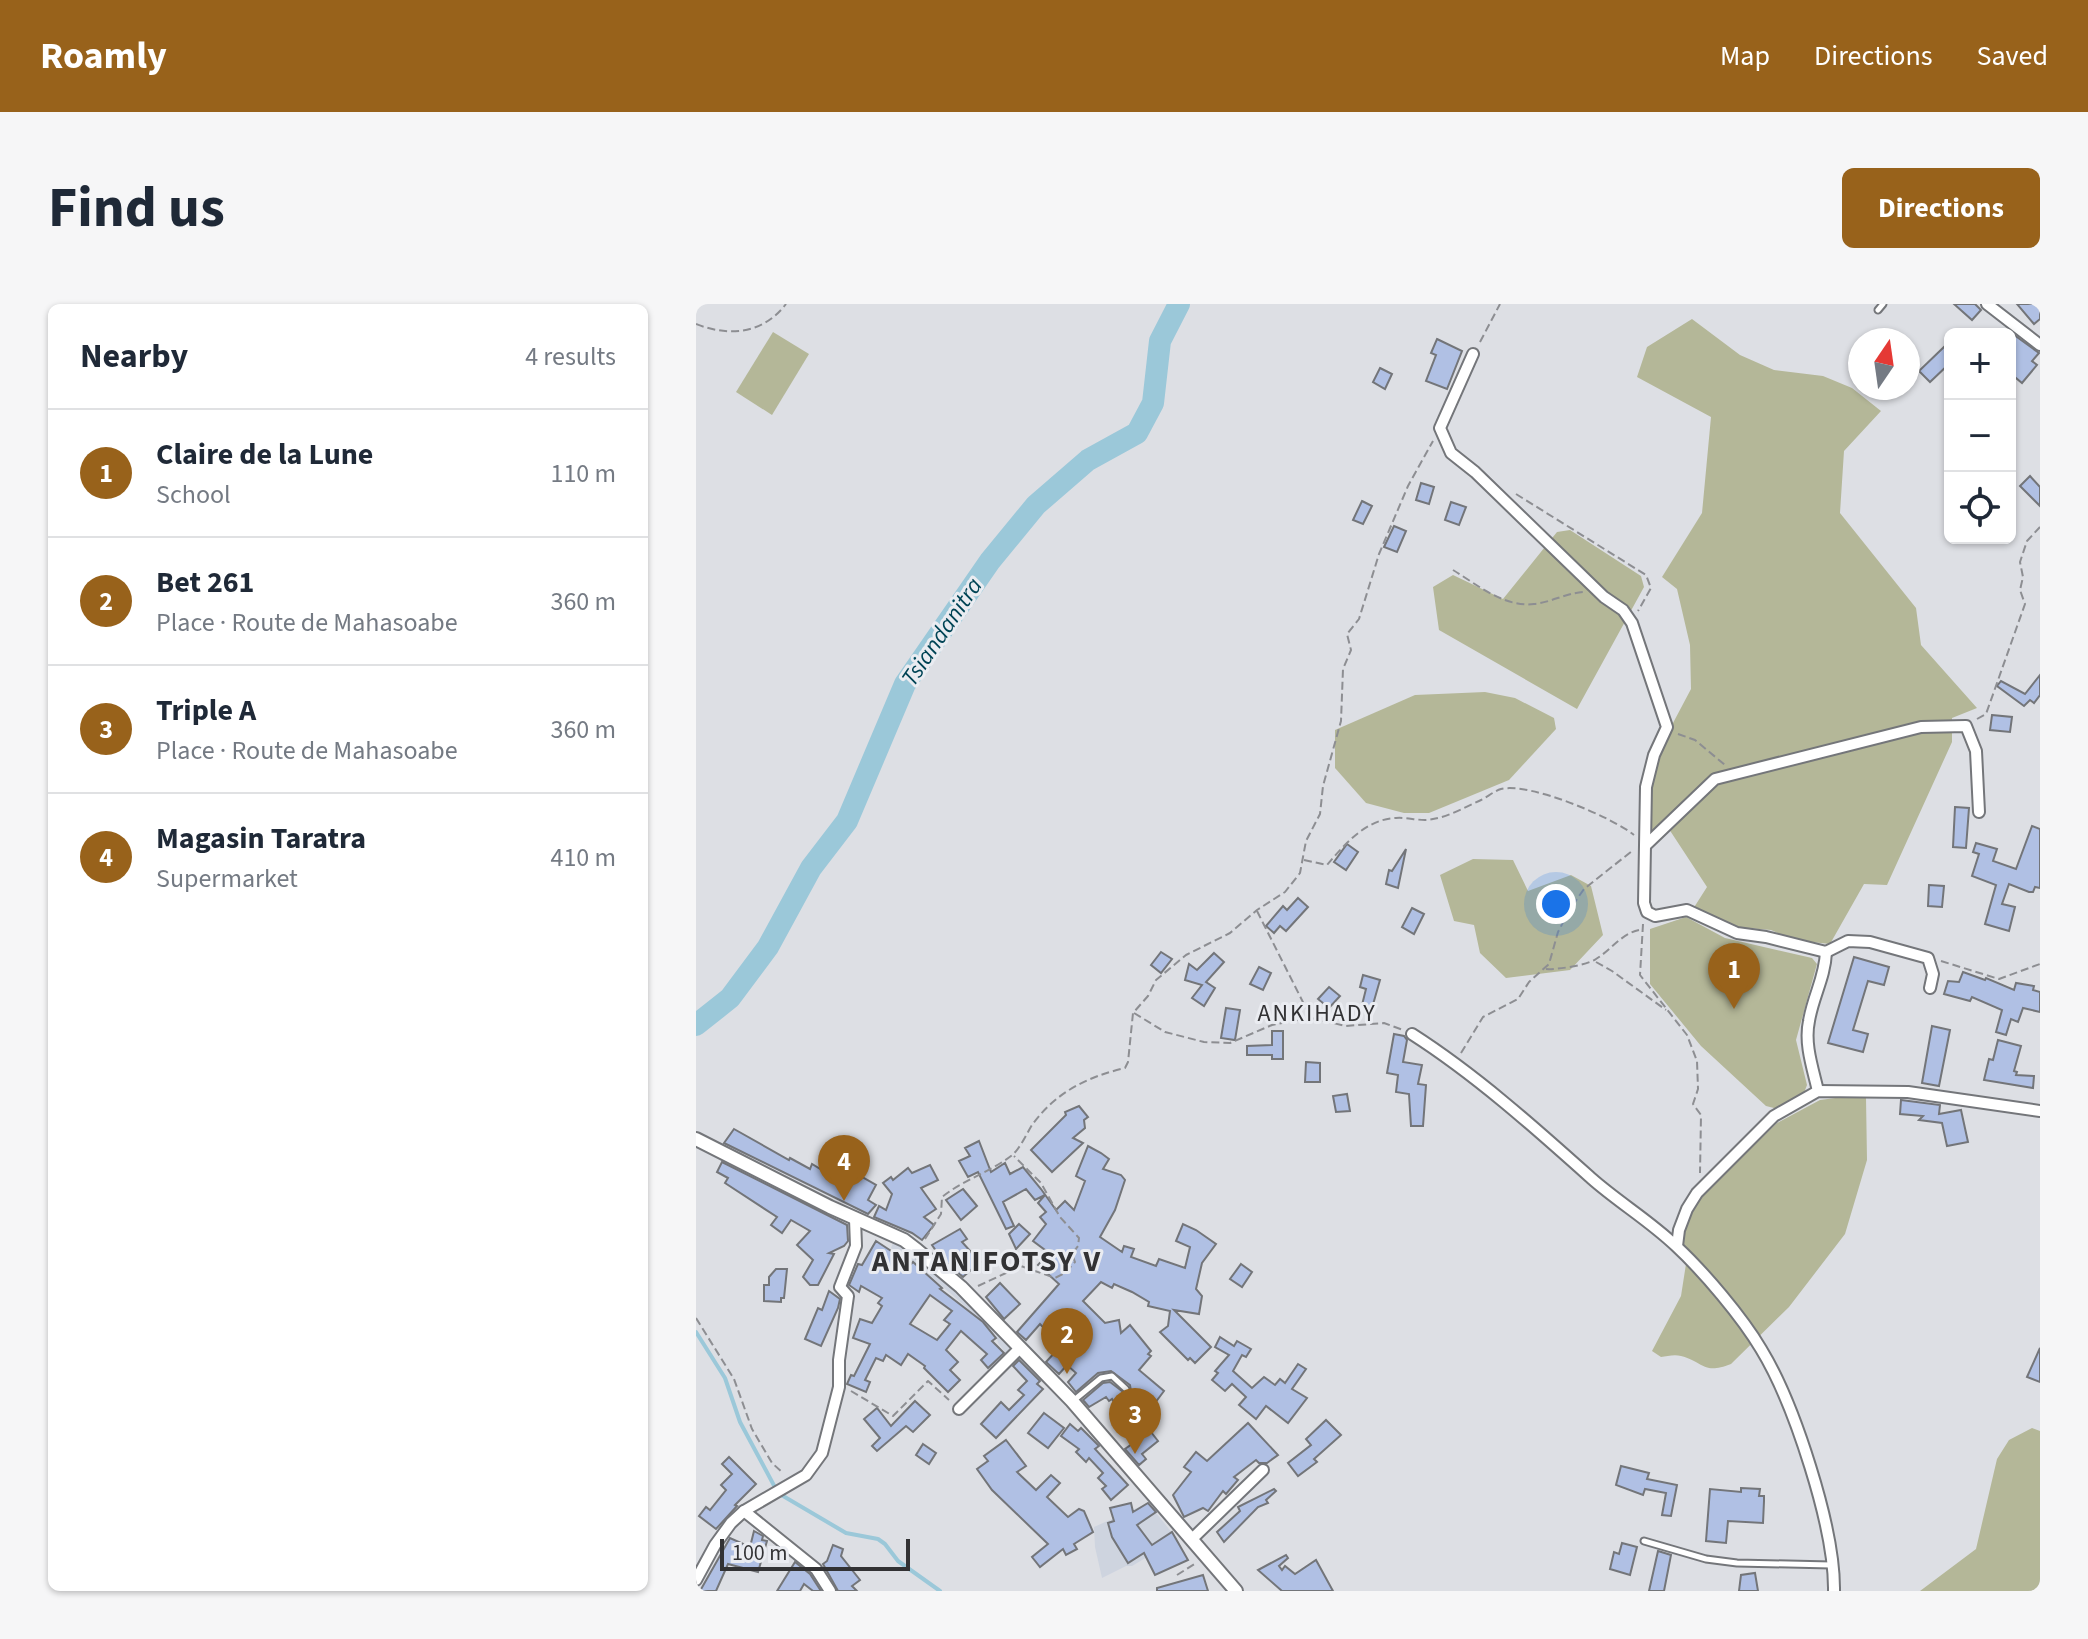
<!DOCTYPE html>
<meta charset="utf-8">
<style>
body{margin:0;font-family:"Source Sans 3",sans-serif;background:#f6f6f7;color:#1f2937}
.controls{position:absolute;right:24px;top:24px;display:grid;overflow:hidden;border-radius:12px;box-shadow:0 2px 6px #0004}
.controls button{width:72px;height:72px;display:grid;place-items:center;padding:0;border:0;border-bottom:2px solid #e0e1e3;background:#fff;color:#1f2937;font:40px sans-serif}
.compass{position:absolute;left:1152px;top:24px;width:72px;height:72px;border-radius:50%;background:#fff;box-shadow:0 2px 6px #0004;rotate:13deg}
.scale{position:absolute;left:24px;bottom:20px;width:190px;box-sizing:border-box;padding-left:8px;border:4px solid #323234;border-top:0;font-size:22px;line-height:28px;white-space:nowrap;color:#323234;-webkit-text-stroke:6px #eaecf1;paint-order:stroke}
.you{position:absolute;left:860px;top:600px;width:28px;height:28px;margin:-20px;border:6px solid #fff;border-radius:50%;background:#1a73e8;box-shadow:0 0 0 12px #1a73e833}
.badge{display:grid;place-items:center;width:52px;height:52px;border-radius:50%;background:#98621b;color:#fff;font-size:26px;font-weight:700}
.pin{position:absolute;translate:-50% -66px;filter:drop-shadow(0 2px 4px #0008)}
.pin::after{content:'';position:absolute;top:42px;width:28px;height:24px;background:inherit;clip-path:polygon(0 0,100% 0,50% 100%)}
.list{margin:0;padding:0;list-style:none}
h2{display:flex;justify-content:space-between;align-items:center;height:104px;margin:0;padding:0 32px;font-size:34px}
h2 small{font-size:26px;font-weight:400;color:#747a83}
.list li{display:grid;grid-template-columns:52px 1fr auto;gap:24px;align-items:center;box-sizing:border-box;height:128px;padding:0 32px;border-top:2px solid #e0e1e3}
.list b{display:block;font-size:30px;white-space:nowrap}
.list p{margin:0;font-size:26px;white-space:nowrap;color:#747a83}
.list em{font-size:26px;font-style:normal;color:#747a83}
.icon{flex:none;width:44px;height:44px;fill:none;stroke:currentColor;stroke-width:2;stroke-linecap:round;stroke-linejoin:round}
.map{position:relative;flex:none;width:1344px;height:1287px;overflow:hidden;border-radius:12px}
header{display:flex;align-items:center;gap:48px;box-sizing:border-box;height:112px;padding:0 40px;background:#98621b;color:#fff}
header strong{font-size:38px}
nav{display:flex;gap:44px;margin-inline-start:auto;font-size:28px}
.intro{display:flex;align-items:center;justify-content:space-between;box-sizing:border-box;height:192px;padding:0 48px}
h1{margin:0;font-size:56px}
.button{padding:20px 36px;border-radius:12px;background:#98621b;color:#fff;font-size:28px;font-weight:700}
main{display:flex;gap:48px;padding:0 48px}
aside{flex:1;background:#fff;border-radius:12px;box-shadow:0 2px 6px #0004}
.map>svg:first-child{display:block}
.built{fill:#ced4df}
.green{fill:#b4b798}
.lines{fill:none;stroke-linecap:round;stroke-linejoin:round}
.stream{stroke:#9bc8d9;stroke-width:4}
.river{stroke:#9bc8d9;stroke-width:22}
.building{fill:#b0c0e4;stroke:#737579;stroke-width:2;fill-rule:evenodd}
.service-casing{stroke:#74767a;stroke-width:9}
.minor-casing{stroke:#74767a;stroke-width:14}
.tertiary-casing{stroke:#74767a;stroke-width:16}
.path{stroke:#8d8e92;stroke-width:2;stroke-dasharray:8 4;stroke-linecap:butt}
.service{stroke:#fff;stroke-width:5}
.minor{stroke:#fff;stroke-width:10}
.tertiary{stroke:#fff;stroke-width:12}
.labels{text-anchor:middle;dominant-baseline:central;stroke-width:6;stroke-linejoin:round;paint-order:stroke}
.water-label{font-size:24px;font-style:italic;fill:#045;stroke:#eaecf1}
.neighbourhood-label{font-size:24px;letter-spacing:2px;fill:#323234;stroke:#eaecf1}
.district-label{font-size:30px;font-weight:bold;letter-spacing:2px;fill:#323234;stroke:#eaecf1}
</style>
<header>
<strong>Roamly</strong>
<nav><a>Map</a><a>Directions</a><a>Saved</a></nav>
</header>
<div class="intro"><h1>Find us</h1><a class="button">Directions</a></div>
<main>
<aside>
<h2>Nearby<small>4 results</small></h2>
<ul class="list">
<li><span class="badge">1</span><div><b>Claire de la Lune</b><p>School</p></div><em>110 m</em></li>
<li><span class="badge">2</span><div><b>Bet 261</b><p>Place · Route de Mahasoabe</p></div><em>360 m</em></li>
<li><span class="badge">3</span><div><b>Triple A</b><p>Place · Route de Mahasoabe</p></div><em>360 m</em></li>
<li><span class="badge">4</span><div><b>Magasin Taratra</b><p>Supermarket</p></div><em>410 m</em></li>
</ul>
</aside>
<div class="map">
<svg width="1344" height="1287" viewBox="0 0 1344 1287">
<rect width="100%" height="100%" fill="#dddfe4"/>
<g class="built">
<polygon points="199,934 222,949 321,1044 312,1052 302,1039 300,1031 278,1010 222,961 195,944"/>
<polygon points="452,1199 481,1235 436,1262 430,1262 406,1274 399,1243 398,1223"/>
</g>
<g class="green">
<polygon points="996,15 1044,51 1078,66 1127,72 1156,84 1185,107 1148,147 1144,209 1220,304 1225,341 1281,404 1256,414 1256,438 1191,581 1168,580 1134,640 1097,636 1075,626 1038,623 997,605 1011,583 971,522 951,536 956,471 968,436 995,385 994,341 981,285 966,273 1006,209 1015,113 941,73 951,43"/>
<polygon points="77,28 113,50 76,111 40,88"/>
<polygon points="874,226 945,272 948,283 881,405 743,326 737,283 757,271 807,295 861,228"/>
<polygon points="789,388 819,394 858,414 860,425 813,476 733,509 708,509 670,499 639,464 639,426 719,391"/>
<polygon points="777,555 817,556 832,587 875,571 895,582 907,631 874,666 810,674 784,649 778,621 758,617 744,571"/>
<polygon points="990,613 1029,634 1116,654 1121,660 1100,736 1111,781 1108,789 1082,805 1070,802 1005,742 954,680 954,625"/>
<path d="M 1147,793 L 1170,794 L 1171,856 L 1149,930 L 1093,1003 L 1035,1060 C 1007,1071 1008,1058 985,1052 C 979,1050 971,1052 965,1053 L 956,1047 L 985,992 L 990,960 L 984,950 L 984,927 L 996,901 L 1081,819 L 1124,796 Z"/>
<polygon points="1336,1124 1344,1127 1344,1287 1224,1287 1280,1245 1301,1155 1313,1136"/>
</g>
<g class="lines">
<polyline class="stream" points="0,1028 29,1074 44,1118 82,1189 150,1229 182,1235 189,1240 202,1257 244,1287"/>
<polyline class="river" points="0,721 34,694 72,643 115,564 151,517 209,380 294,257 340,201 392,156 441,129 457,99 464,37 483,0"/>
</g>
<g class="building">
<polygon points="1258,0 1279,0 1285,6 1276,16"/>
<polygon points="1321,0 1344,0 1344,15 1338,20"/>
<polygon points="1314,28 1343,49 1336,57 1341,61 1326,79 1314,69"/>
<polygon points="741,35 766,47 751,85 730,77 740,51 735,49"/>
<polygon points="1248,43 1254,49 1254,59 1234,78 1223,67"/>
<polygon points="684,64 696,70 689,85 677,78"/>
<polygon points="1334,172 1344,183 1344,202 1324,182"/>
<polygon points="725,179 738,183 733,200 720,196"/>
<polygon points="666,197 676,202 667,220 657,216"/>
<polygon points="755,198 770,203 763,221 749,216"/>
<polygon points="698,222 710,227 701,248 688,243"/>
<polygon points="1344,371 1344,391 1338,399 1334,396 1328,402 1301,382 1305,377 1329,390"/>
<polygon points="1296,411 1316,413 1314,428 1294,426"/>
<polygon points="1259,503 1273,504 1270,544 1257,543"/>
<polygon points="1336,522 1344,525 1344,584 1339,583 1337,588 1333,588 1313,580 1306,600 1319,603 1313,627 1289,620 1300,581 1276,572 1283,550 1277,548 1280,539 1301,545 1297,557 1320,565"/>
<polygon points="651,540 662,548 650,566 638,558"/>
<polygon points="710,545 702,584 690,580 693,566 696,567"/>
<polygon points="1233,581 1248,582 1246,603 1232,602"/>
<polygon points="602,594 612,603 590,627 584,622 578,629 570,622 587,602 591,606"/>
<polygon points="716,604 728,610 718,630 706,623"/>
<polygon points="465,648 476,655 465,669 455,661"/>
<polygon points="518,649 528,658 510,678 519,684 508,702 496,694 506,681 489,676 493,660 501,666"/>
<polygon points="1158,653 1193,663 1188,681 1172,677 1157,726 1172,730 1167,748 1132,739"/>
<polygon points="563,663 575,669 567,686 554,680"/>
<polygon points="1267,668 1289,676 1290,674 1318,686 1320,679 1338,682 1337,686 1344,688 1344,708 1327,704 1322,718 1315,715 1310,731 1300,728 1306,706 1276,693 1274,697 1248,690 1252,677 1263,678"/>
<polygon points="667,671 684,676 676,704 666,701 670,685 664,683"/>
<polygon points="633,683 644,692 633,704 622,695"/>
<polygon points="530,704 544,706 539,736 525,734"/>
<polygon points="1236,722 1254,726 1243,782 1226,779"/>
<polygon points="576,727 587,727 587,755 576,755 576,751 551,751 551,742 576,741"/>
<polygon points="698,730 708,732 711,736 707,758 726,761 722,780 730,781 727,822 715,822 713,790 700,788 702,771 691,769"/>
<polygon points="1302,736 1325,742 1318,767 1321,768 1320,771 1338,772 1337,784 1288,776 1293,755 1297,756"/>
<polygon points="610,758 624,759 624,778 609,778"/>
<polygon points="651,790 654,807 640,808 637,792"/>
<polygon points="1205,796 1244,801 1243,810 1265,806 1272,838 1251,842 1246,819 1223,816 1227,812 1204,810"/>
<polygon points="383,802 392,813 388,816 389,824 377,834 387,839 356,868 335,846 370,811 369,808"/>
<polygon points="38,825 93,856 94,854 114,865 116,860 152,882 159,869 180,881 172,896 180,901 172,910 28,839"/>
<polygon points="283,837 295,868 309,859 314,870 327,863 345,885 360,906 369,897 378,906 389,877 380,872 392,842 405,849 413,855 407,865 425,871 429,876 419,906 404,933 426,948 428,942 438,945 435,953 460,962 463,955 489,964 494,943 480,937 487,920 500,926 520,940 506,959 500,985 506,992 503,1010 478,1006 515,1043 499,1059 494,1054 492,1056 464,1028 472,1022 474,1007 452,1002 453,998 436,988 418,980 416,984 405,978 387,997 409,1019 423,1016 425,1029 434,1021 455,1047 452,1050 455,1052 443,1066 468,1087 450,1111 448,1119 462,1137 446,1150 450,1155 443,1161 429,1145 436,1140 428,1128 417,1121 426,1111 416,1095 413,1097 410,1093 393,1103 387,1096 407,1079 414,1078 430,1090 435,1087 434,1081 415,1067 402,1069 380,1088 372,1078 380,1069 371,1061 363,1070 350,1058 362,1045 359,1042 362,1039 344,1020 330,1036 321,1028 363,980 342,961 353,949 337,937 350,920 344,913 350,908 342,899 349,891 339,896 330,885 307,898 318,922 310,925 282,868 272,873 263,857 274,852 269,844"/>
<polygon points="26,858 151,921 152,937 148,942 133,949 138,950 122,981 114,981 107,973 117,956 101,941 114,927 95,916 86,929 75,921 81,913 29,879 32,874 21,868"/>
<polygon points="234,861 242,876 225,884 240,905 228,913 238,921 226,936 216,929 178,913 183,902 190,906 196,890 187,879 195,873 197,876 212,864 216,869"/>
<polygon points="267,885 281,902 265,916 250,896"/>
<polygon points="323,920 334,930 320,945 313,930"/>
<polygon points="264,925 271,935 266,938 284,958 267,973 245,954 236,941"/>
<path d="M 180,937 L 215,960 L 217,958 L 246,984 L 244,985 L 287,1018 L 300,1034 L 296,1037 L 308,1049 L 292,1064 L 285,1056 L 291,1050 L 265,1027 L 250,1046 L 262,1058 L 254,1066 L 264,1076 L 252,1088 L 228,1064 L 229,1062 L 212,1050 L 205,1061 L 190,1051 L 187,1057 L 180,1054 L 169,1076 L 174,1078 L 170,1088 L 151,1080 L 155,1071 L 158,1072 L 174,1040 L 157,1034 L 164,1015 L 176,1019 L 186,1002 L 182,999 L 186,994 L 165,982 L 163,988 L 153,981 L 162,960 L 166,961 ZM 234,991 L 256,1007 L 248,1016 L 254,1020 L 241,1036 L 214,1020 Z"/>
<polygon points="545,960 556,968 546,983 534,975"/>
<polygon points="80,965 91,965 88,994 85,994 85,998 68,997 68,981 73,981 73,973"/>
<polygon points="304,979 324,1000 308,1015 290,993"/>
<polygon points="133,987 144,995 142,1004 125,1042 109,1035 122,1004 126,1006"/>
<polygon points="524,1033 538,1042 541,1037 555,1045 550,1053 546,1051 537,1067 556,1084 568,1073 579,1081 584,1075 589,1079 602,1060 610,1065 596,1085 611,1094 592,1119 570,1102 560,1115 543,1101 550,1093 536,1080 529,1087 516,1076 522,1069 519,1067 533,1051 519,1043"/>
<polygon points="1344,1044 1344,1078 1331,1073"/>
<polygon points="323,1056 344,1077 341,1080 347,1085 300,1134 285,1120 305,1098 313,1106 328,1091 322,1086 331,1077 317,1062"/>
<polygon points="219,1097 234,1111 217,1128 210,1122 181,1147 176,1142 184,1134 168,1115 181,1104 195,1122"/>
<polygon points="348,1109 368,1124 352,1144 332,1129"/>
<polygon points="630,1116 645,1131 618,1155 621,1158 602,1172 592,1159 615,1141 610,1135"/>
<polygon points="552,1119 582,1151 571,1159 563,1159 560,1156 538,1173 542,1176 530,1190 527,1187 512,1207 507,1204 488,1213 477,1191 495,1168 488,1163 500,1148 511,1157"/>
<polygon points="374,1120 382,1127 385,1124 403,1142 399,1145 432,1181 415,1196 406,1185 410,1182 402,1174 407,1169 393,1154 390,1158 380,1148 383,1145 365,1132"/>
<polygon points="310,1136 330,1162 321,1168 340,1186 355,1171 364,1179 351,1193 372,1213 383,1205 388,1207 397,1228 378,1240 381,1245 370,1251 367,1245 344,1263 336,1253 352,1240 296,1186 281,1165 292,1157 288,1152"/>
<polygon points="227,1140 240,1149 233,1160 220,1151"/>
<polygon points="33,1153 60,1180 39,1201 41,1202 20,1225 3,1212 10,1203 14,1206 30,1186 25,1181 36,1170 26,1160"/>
<polygon points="925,1162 953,1169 951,1175 981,1181 975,1212 966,1211 970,1189 949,1185 947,1191 920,1181"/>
<polygon points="1045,1184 1064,1185 1063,1192 1068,1192 1068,1197 1067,1219 1032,1217 1030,1239 1010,1237 1014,1185 1045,1188"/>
<polygon points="578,1185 580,1187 570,1196 572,1199 562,1203 528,1238 521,1228 544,1207 542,1203"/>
<polygon points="435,1199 437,1208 452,1199 460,1208 441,1221 456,1241 476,1228 492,1256 459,1271 448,1249 432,1259 416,1233 412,1219 418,1217 414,1204"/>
<polygon points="58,1227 67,1232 66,1236 71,1237 62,1268 32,1260 20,1287 4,1287 34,1234 54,1243"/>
<polygon points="926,1239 941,1243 934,1271 914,1265 918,1248 923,1250"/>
<polygon points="137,1241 147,1245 145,1252 164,1276 156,1282 161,1287 142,1287 127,1260 131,1257"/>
<polygon points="962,1247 975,1251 968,1287 953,1287"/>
<polygon points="590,1251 592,1254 583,1262 586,1266 589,1262 599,1270 620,1256 637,1287 586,1287 562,1266"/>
<polygon points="99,1258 114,1270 125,1287 117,1287 108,1280 104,1287 81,1287"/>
<polygon points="1059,1269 1062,1287 1043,1287 1045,1271"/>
<polygon points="507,1271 512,1287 461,1287 461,1284"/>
</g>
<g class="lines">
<g class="service-casing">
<g id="service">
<polyline points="1182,6 1187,0"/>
<polyline points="377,1097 405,1074 416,1072 430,1085"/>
<polyline points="948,1237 1010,1255 1041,1259 1135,1261"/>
</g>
</g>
<g class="minor-casing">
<g id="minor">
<polyline points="1291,0 1344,41"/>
<polyline points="777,50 744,124 755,149 779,168 908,293 927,306 936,319 971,423 958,451 950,483 948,599 951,608 959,612 991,606 1041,629 1070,633 1130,648 1152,637 1174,638 1232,654 1237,670 1234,684"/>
<polyline points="950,541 1019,475 1225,423 1270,422 1280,447 1283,508"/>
<path d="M 716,730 C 780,771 838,823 895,874 C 922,898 954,917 980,942 C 1008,968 1046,1013 1065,1045 C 1098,1099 1139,1224 1138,1287"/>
<path d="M 1122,787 C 1117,765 1108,740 1113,717 C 1117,692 1129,674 1130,648"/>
<polyline points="981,942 983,926 991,905 1001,889 1078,812 1122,787 1212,788 1344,807"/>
<polyline points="263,1105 324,1044"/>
<polyline points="48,1207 120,1265 134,1287"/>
<polyline points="496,1235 567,1166"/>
<polyline points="0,1276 19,1241 35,1219 48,1207 110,1171 126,1149 143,1083 143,1056 152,992 144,983 160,942 159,915"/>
</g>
</g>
<g class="tertiary-casing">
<polyline id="tertiary" points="0,835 134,903 208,936 221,946 265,983 376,1097 540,1287"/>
</g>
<g class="path">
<path d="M 0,20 C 33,33 67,30 90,0"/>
<polyline points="784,38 804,0"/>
<polyline points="820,190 950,271 955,284 942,307"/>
<path d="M 757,266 C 780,280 809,304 838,300 C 856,298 870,289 888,288"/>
<polyline points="1281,415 1290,410 1329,300 1324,286 1327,273 1324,258 1331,237 1344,223"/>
<polyline points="982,430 999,436 1029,461"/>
<path d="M 608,556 L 631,561 C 649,540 670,515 700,514 C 712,513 726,518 737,515 C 751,513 770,503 783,497 C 790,494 798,487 805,485 C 833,478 916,513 938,531"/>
<polyline points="561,607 615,714 650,722 688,719 707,726"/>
<polyline points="947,620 944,671 991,731 1001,757 1002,785 997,800 1005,811 1004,869"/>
<polyline points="1245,657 1303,675 1344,660"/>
<polyline points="900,658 916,667 970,706"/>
<path d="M 850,665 C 860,666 892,661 900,655 C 915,646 925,630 943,626"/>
<polyline points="438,709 469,728 508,738 534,739 576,721 613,714"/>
<polyline points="765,749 787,713 822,695 833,678 853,660 862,628 874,605 888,585 936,547"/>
<path d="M 229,935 L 245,910 L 246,893 C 267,876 294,868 315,852 C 324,845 330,831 336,821 C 360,788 391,773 429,764 L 432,758 L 437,709 L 452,692 L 460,676 L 490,651 L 534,629 L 561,606 L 589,588 L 604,569 L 610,537 L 624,510 L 627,482 L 645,417 L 647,365 L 655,346 L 651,330 L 663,315 L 683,250 L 712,182 L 737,137"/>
<polyline points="282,982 325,962 359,974 369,969 379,958 376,950 382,942 383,934 364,913 345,879 318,852"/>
<polyline points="0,1014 38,1075 56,1125 76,1159 87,1169"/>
<polyline points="155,1087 197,1112 232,1077 253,1096"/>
<polyline points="481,1271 500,1259"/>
</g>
<use href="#service" class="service"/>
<use href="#minor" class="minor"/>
<use href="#tertiary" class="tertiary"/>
</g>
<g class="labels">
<g class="water-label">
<text transform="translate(246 328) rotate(-56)">Tsiandanitra</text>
</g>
<g class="neighbourhood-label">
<text x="621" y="709">ANKIHADY</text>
</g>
<g class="district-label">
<text x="291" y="957">ANTANIFOTSY V</text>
</g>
</g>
</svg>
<div class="controls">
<button>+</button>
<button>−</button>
<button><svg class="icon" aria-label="locate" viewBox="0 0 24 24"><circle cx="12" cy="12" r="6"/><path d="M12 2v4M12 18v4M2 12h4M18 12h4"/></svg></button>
</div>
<svg class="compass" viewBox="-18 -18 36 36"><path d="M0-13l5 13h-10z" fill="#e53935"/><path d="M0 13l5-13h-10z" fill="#747a83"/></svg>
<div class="scale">100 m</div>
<div class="you"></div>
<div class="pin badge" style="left:1038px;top:705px">1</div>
<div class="pin badge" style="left:371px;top:1070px">2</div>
<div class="pin badge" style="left:439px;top:1150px">3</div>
<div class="pin badge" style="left:148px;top:897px">4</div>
</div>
</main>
